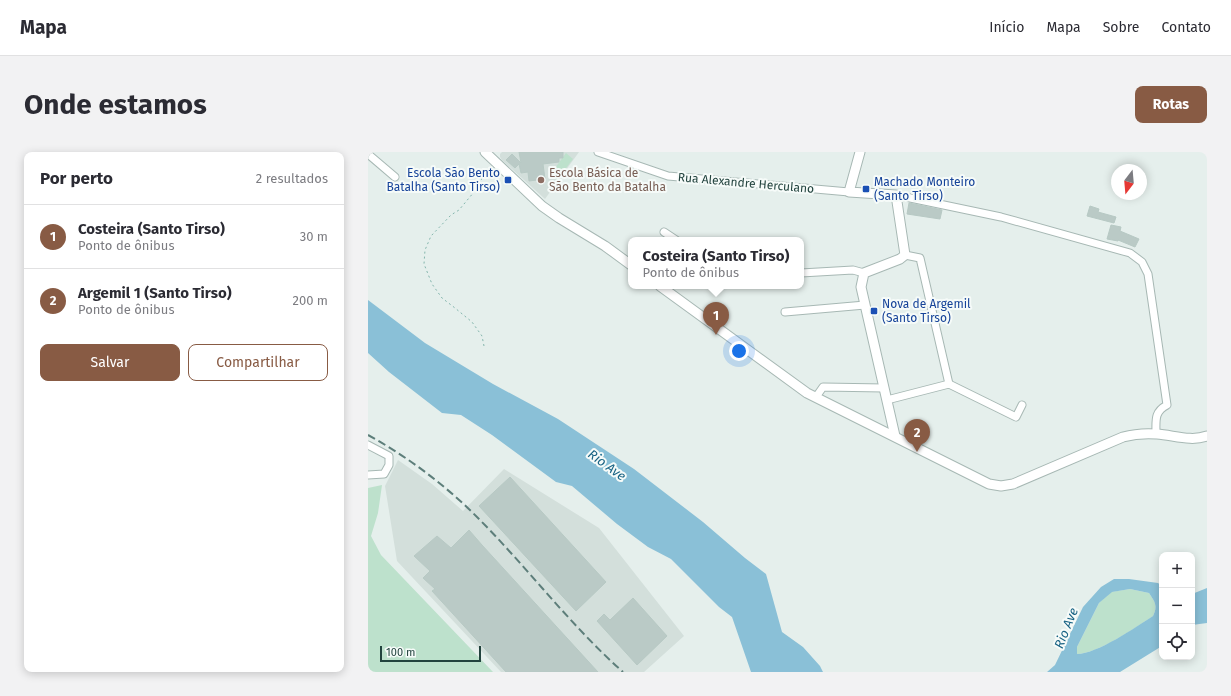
<!DOCTYPE html>
<html lang="pt">
<meta charset="utf-8">
<style>
body{margin:0;font-family:"Fira Sans",sans-serif;background:#f2f2f3;color:#2b2b33}
.controls{position:absolute;right:12px;bottom:12px;display:grid;overflow:hidden;border-radius:8px;box-shadow:0 2px 10px #0003}
.controls button{width:36px;height:36px;display:grid;place-items:center;padding:0;border:0;border-bottom:1px solid #e1e1e2;background:#fff;color:#2b2b33;font:20px sans-serif}
.compass{position:absolute;left:743px;top:12px;width:36px;height:36px;border-radius:50%;background:#fff;box-shadow:0 2px 10px #0003;rotate:196deg}
.scale{position:absolute;left:12px;bottom:10px;width:101px;box-sizing:border-box;padding-left:4px;border:2px solid #22433e;border-top:0;font-size:11px;line-height:14px;white-space:nowrap;color:#22433e;-webkit-text-stroke:3px #f6fbf9;paint-order:stroke}
.you{position:absolute;left:371px;top:199px;width:14px;height:14px;margin:-10px;border:3px solid #fff;border-radius:50%;background:#1a73e8;box-shadow:0 0 0 6px #1a73e833}
.badge{display:grid;place-items:center;width:26px;height:26px;border-radius:50%;background:#885b44;color:#fff;font-size:13px;font-weight:700}
.pin{position:absolute;translate:-50% -33px;filter:drop-shadow(0 1px 2px #0008)}
.pin::after{content:'';position:absolute;top:21px;width:14px;height:12px;background:inherit;clip-path:polygon(0 0,100% 0,50% 100%)}
.popup{position:absolute;left:260px;top:85px;width:176px;height:52px;box-sizing:border-box;display:grid;place-content:center;border-radius:8px;background:#fff;filter:drop-shadow(0 1px 3px #0005);font-size:13px;white-space:nowrap;color:#7c7c81}
.popup b{font-size:15px;color:#2b2b33}
.popup::after{content:'';position:absolute;left:50%;top:100%;margin-left:-8px;border:8px solid transparent;border-top-color:#fff}
.list{margin:0;padding:0;list-style:none}
h2{display:flex;justify-content:space-between;align-items:center;height:52px;margin:0;padding:0 16px;font-size:17px}
h2 small{font-size:13px;font-weight:400;color:#7c7c81}
.list li{display:grid;grid-template-columns:26px 1fr auto;gap:12px;align-items:center;box-sizing:border-box;height:64px;padding:0 16px;border-top:1px solid #e1e1e2}
.list b{display:block;font-size:15px;white-space:nowrap}
.list p{margin:0;font-size:13px;white-space:nowrap;color:#7c7c81}
.list em{font-size:13px;font-style:normal;color:#7c7c81}
.actions{display:flex;gap:8px;padding:12px 16px}
.actions a{flex:1;padding:9px 0;border:1px solid #885b44;border-radius:8px;text-align:center;font-size:14px;color:#885b44}
.actions .main{background:#885b44;color:#fff}
.icon{flex:none;width:22px;height:22px;fill:none;stroke:currentColor;stroke-width:2;stroke-linecap:round;stroke-linejoin:round}
.map{position:relative;flex:none;width:839px;height:520px;overflow:hidden;border-radius:8px}
header{display:flex;align-items:center;gap:24px;box-sizing:border-box;height:56px;padding:0 20px;background:#fff;border-bottom:1px solid #e1e1e2}
header strong{font-size:19px}
nav{display:flex;gap:22px;margin-inline-start:auto;font-size:14px}
.intro{display:flex;align-items:center;justify-content:space-between;box-sizing:border-box;height:96px;padding:0 24px}
h1{margin:0;font-size:28px}
.button{padding:10px 18px;border-radius:8px;background:#885b44;color:#fff;font-size:14px;font-weight:700}
main{display:flex;gap:24px;padding:0 24px}
aside{flex:1;background:#fff;border-radius:8px;box-shadow:0 2px 10px #0003}
.map>svg:first-child{display:block}
.built{fill:#d3dfdb}
.green{fill:#bde1cc}
.water{fill:#8ac0d7;fill-rule:evenodd}
.building{fill:#bacac6;stroke:#b7c9c4}
.lines{fill:none;stroke-linecap:round;stroke-linejoin:round}
.minor-casing{stroke:#a7b8b4;stroke-width:9}
.tertiary-casing{stroke:#a7b8b4;stroke-width:11}
.path{stroke:#83b5ac;stroke-width:1;stroke-dasharray:2 3;stroke-linecap:butt}
.minor{stroke:#fff;stroke-width:7}
.tertiary{stroke:#fff;stroke-width:9}
.rail{stroke:#5d7e7a;stroke-width:2;stroke-dasharray:8 4;stroke-linecap:butt}
.transit-dot{fill:#1a4fb4;stroke:#f6fbf9;stroke-width:1.5}
.education-dot{fill:#8d6e63;stroke:#f6fbf9;stroke-width:1.5}
.labels{text-anchor:middle;dominant-baseline:central;stroke-width:4;stroke-linejoin:round;paint-order:stroke}
.transit-label{font-size:12px;fill:#164399;stroke:#f6fbf9;text-anchor:start}
.education-label{font-size:12px;fill:#785e54;stroke:#f6fbf9;text-anchor:start}
.street-label{font-size:12px;fill:#22433e;stroke:#f6fbf9}
.water-label{font-size:13px;font-style:italic;fill:#186384;stroke:#f6fbf9}
</style>
<header>
<strong>Mapa</strong>
<nav><a>Início</a><a>Mapa</a><a>Sobre</a><a>Contato</a></nav>
</header>
<div class="intro"><h1>Onde estamos</h1><a class="button">Rotas</a></div>
<main>
<aside>
<h2>Por perto<small>2 resultados</small></h2>
<ul class="list">
<li><span class="badge">1</span><div><b>Costeira (Santo Tirso)</b><p>Ponto de ônibus</p></div><em>30 m</em></li>
<li><span class="badge">2</span><div><b>Argemil 1 (Santo Tirso)</b><p>Ponto de ônibus</p></div><em>200 m</em></li>
</ul>
<div class="actions"><a class="main">Salvar</a><a>Compartilhar</a></div>
</aside>
<div class="map">
<svg width="839" height="520" viewBox="0 0 839 520">
<rect width="100%" height="100%" fill="#e5efec"/>
<g class="built">
<polygon points="134,0 211,0 177,47 134,8 132,5 132,2"/>
<polygon points="30,308 64,332 95,359 136,317 231,376 316,484 276,520 133,520 29,409 17,334"/>
</g>
<g class="green">
<polygon points="198,1 205,7 189,28 182,23"/>
<polygon points="14,333 10,361 3,384 13,403 125,520 0,520 0,336"/>
<path d="M 762,437 L 781,441 C 787,450 790,454 785,464 C 767,476 729,502 709,502 L 709,495 L 731,451 L 743,440 Z"/>
</g>
<g class="water">
<polygon points="0,148 57,191 125,232 190,267 266,317 335,370 377,406 398,422 414,480 435,495 452,514 455,520 383,520 364,465 351,455 303,407 280,395 249,372 204,334 188,330 124,283 93,263 74,261 21,220 0,201"/>
<path d="M 746,427 L 761,427 L 790,431 L 794,434 L 794,494 L 752,520 L 679,520 L 687,513 L 715,455 L 733,435 ZM 762,437 L 781,441 C 787,450 790,454 785,464 C 768,475 729,502 709,502 L 709,495 L 731,451 L 744,440 Z"/>
<polygon points="839,436 839,471 824,473 824,442"/>
</g>
<g class="building">
<polygon points="151,0 195,0 195,6 191,6 191,10 175,12 177,27 161,29 160,20 153,21 151,12 147,16 138,8 144,2 153,11"/>
<polygon points="541,51 574,58 572,67 539,62"/>
<polygon points="722,54 731,57 730,60 748,65 746,71 719,64"/>
<polygon points="743,73 753,75 752,79 771,87 767,95 750,88 750,89 739,87"/>
<polygon points="142,325 238,430 208,459 111,354"/>
<polygon points="101,378 114,393 230,520 138,520 64,439 67,437 55,426 62,419 46,404 69,384 83,396"/>
<polygon points="265,446 299,484 269,513 229,469 236,462 242,468"/>
</g>
<g class="lines">
<g class="minor-casing">
<g id="minor">
<polyline points="230,0 300,24 481,40"/>
<polyline points="0,2 27,25"/>
<path d="M 528,43 L 633,65 L 762,101 L 774,110 L 780,122 L 799,253 C 786,260 788,268 788,282"/>
<polyline points="296,80 308,88"/>
<polyline points="537,103 552,106 581,232"/>
<polyline points="433,121 485,118 496,121"/>
<polyline points="417,160 497,153"/>
<polyline points="448,245 455,235 516,236"/>
<polyline points="519,248 581,232 648,265 654,253"/>
<polyline points="0,293 21,304 21,313 16,322 0,323"/>
</g>
</g>
<g class="tertiary-casing">
<g id="tertiary">
<polyline points="117,0 174,54 191,66 237,94 263,113"/>
<polyline points="492,0 481,40 528,43 537,103 532,107 496,121 493,135 527,284"/>
<path d="M 292,134 L 439,241 L 621,332 L 633,334 L 645,332 L 755,285 C 766,282 777,281 789,282 C 805,283 823,290 839,284"/>
</g>
</g>
<polyline class="path" points="116,194 114,184 104,170 87,156 74,146 64,132 56,112 57,98 63,84 83,63 91,58 106,40 121,15"/>
<use href="#minor" class="minor"/>
<use href="#tertiary" class="tertiary"/>
<path class="rail" d="M 0,283 C 40,305 77,333 109,365 C 159,415 202,473 255,520"/>
</g>
<g class="transit-dot">
<rect x="136" y="24" width="8" height="8" rx="2"/>
<rect x="494" y="33" width="8" height="8" rx="2"/>
<rect x="502" y="155" width="8" height="8" rx="2"/>
</g>
<circle class="education-dot" cx="173" cy="28" r="4"/>
<g class="labels">
<g class="transit-label">
<text x="132" y="21" text-anchor="end">Escola São Bento<tspan x="132" dy="14">Batalha (Santo Tirso)</tspan></text>
<text x="506" y="30">Machado Monteiro<tspan x="506" dy="14">(Santo Tirso)</tspan></text>
<text x="514" y="152">Nova de Argemil<tspan x="514" dy="14">(Santo Tirso)</tspan></text>
</g>
<g class="education-label">
<text x="181" y="21">Escola Básica de<tspan x="181" dy="14">São Bento da Batalha</tspan></text>
</g>
<g class="street-label">
<text transform="translate(378 31) rotate(5)">Rua Alexandre Herculano</text>
</g>
<g class="water-label">
<text transform="translate(239 313) rotate(36)">Rio Ave</text>
<text transform="translate(698 476) rotate(-68)">Rio Ave</text>
</g>
</g>
</svg>
<div class="controls">
<button>+</button>
<button>−</button>
<button><svg class="icon" aria-label="locate" viewBox="0 0 24 24"><circle cx="12" cy="12" r="6"/><path d="M12 2v4M12 18v4M2 12h4M18 12h4"/></svg></button>
</div>
<svg class="compass" viewBox="-18 -18 36 36"><path d="M0-13l5 13h-10z" fill="#e53935"/><path d="M0 13l5-13h-10z" fill="#7c7c81"/></svg>
<div class="scale">100 m</div>
<div class="you"></div>
<div class="pin badge" style="left:348px;top:183px">1</div>
<div class="popup"><b>Costeira (Santo Tirso)</b>Ponto de ônibus</div>
<div class="pin badge" style="left:549px;top:300px">2</div>
</div>
</main>
